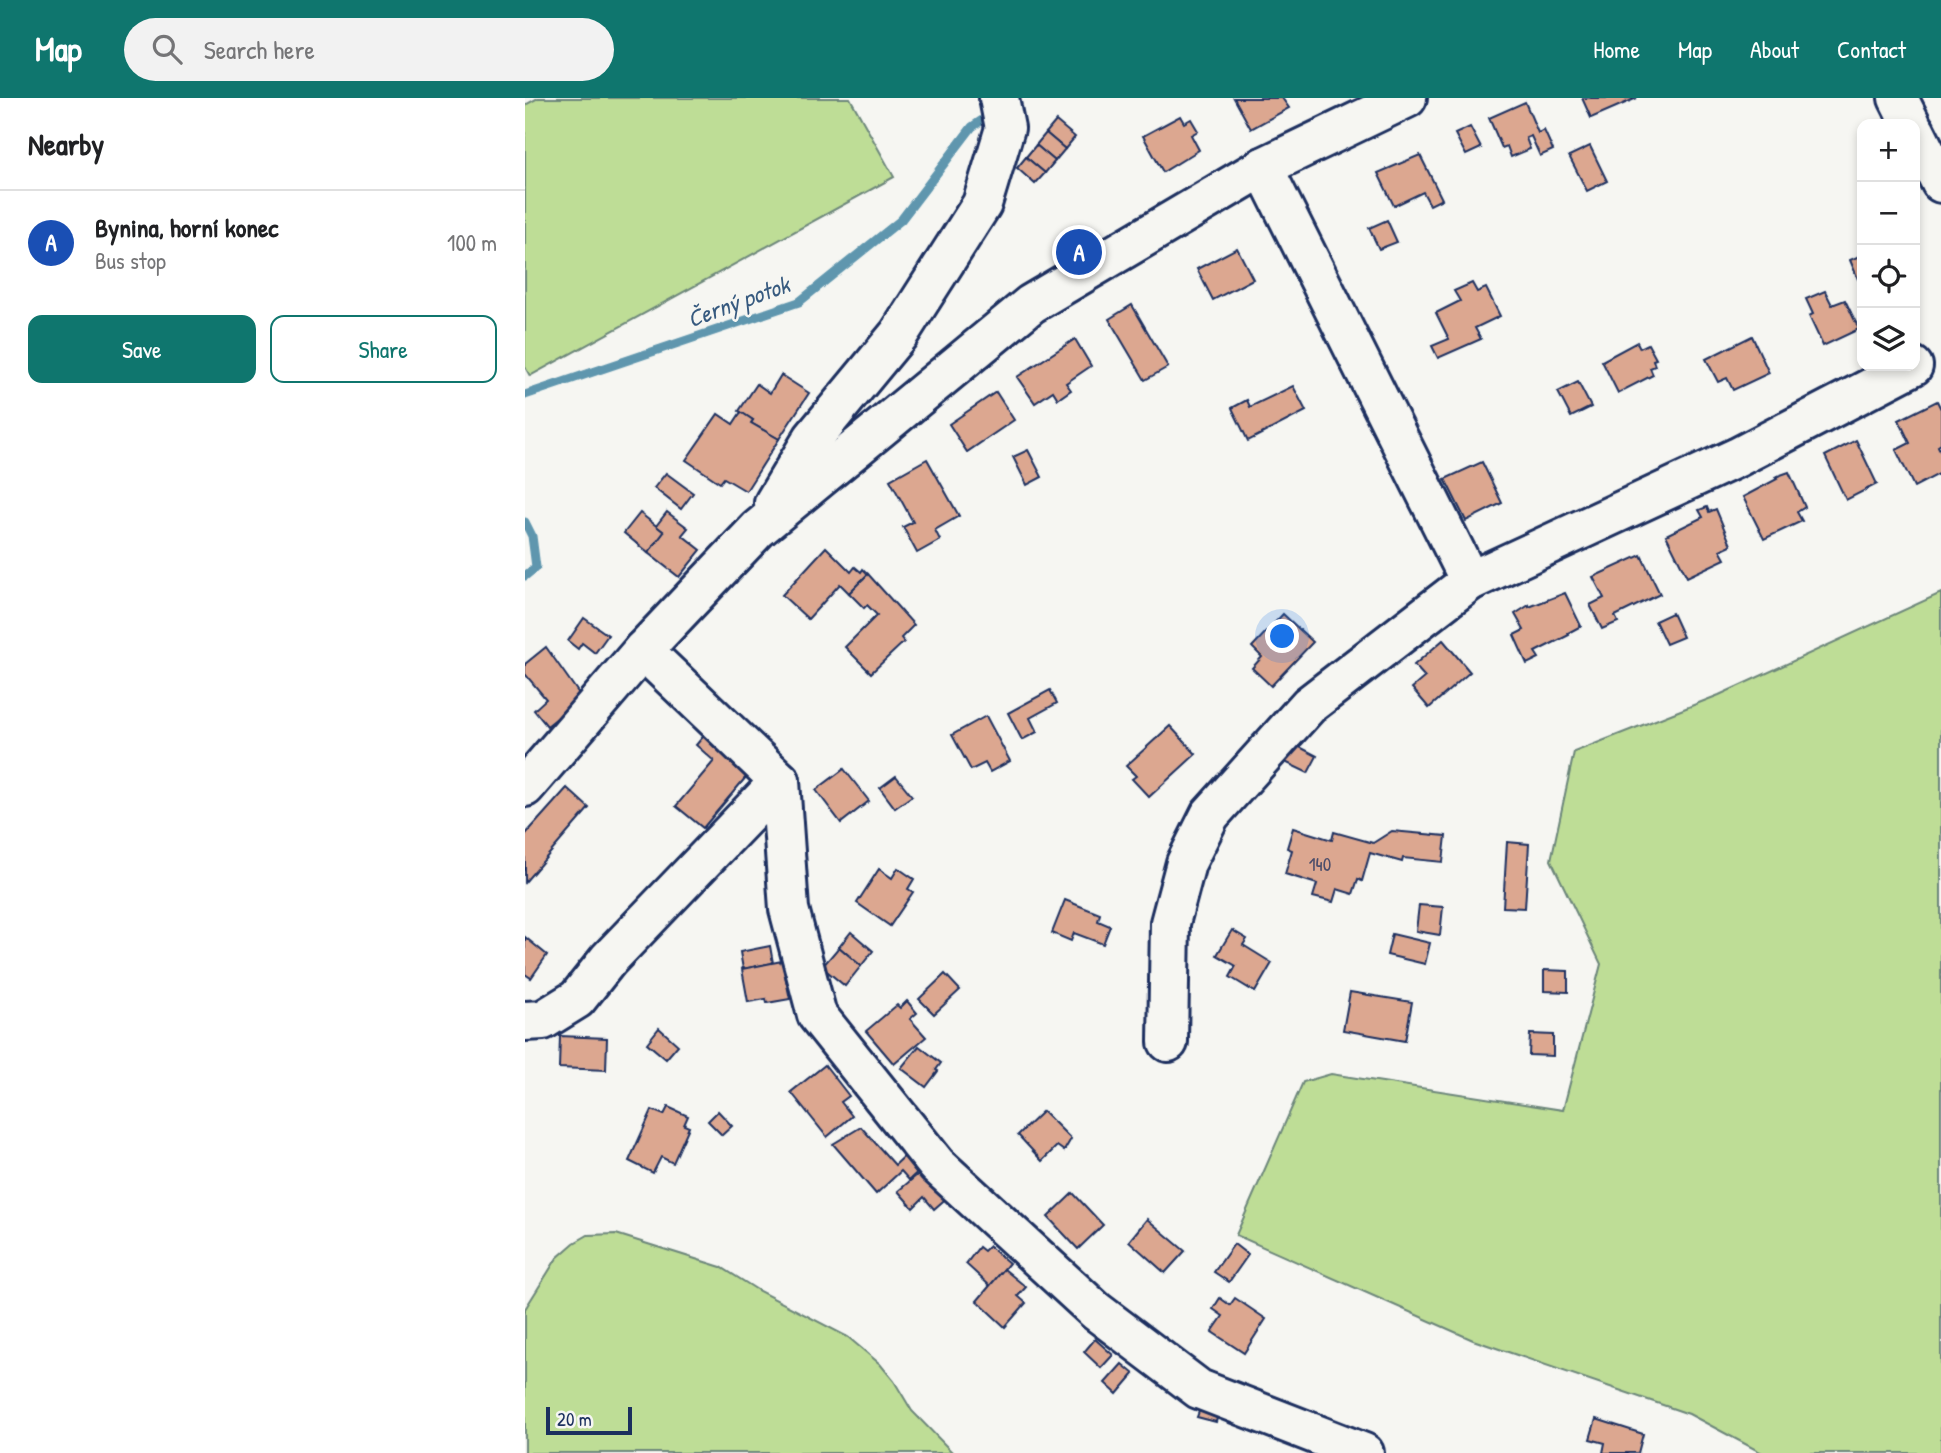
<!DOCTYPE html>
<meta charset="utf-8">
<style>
body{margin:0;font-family:"Patrick Hand",sans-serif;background:#f2f2f2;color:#202124}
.controls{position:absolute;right:21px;top:21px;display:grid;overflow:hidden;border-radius:14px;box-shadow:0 4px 10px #0003}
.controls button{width:63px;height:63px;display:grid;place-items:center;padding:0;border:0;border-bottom:2px solid #e0e0e0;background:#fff;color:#202124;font:35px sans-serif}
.scale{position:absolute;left:21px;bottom:18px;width:86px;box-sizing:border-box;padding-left:7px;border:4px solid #1b2f5e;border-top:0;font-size:19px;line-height:24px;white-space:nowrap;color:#1b2f5e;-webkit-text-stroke:5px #f6f6f2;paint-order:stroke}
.you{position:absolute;left:758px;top:539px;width:24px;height:24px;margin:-18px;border:5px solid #fff;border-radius:50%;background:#1a73e8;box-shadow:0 0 0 10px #1a73e833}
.badge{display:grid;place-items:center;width:46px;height:46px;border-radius:50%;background:#0f766e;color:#fff;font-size:23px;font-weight:700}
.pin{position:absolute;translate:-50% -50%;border:4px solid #fff;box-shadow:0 2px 7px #0006}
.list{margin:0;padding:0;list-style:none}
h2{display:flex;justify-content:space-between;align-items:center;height:91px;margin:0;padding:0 28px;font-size:30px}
h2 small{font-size:23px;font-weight:400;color:#757577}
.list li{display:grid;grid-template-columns:46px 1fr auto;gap:21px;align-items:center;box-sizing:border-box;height:105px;padding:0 28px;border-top:2px solid #e0e0e0}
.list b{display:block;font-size:26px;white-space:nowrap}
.list p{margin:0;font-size:23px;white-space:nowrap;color:#757577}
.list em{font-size:23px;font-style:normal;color:#757577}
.actions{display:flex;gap:14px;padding:21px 28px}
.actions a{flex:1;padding:16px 0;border:2px solid #0f766e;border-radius:14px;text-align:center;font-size:24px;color:#0f766e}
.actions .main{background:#0f766e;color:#fff}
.icon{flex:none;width:38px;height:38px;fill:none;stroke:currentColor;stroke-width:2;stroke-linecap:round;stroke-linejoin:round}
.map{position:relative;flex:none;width:1416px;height:1355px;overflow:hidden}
header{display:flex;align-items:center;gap:42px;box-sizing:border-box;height:98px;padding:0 35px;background:#0f766e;color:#fff}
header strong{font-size:33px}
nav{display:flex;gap:38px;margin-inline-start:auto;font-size:24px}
.search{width:490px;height:63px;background:#f2f2f2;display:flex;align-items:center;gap:18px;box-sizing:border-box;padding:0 24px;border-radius:38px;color:#757577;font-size:26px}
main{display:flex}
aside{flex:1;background:#fff}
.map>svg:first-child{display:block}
.green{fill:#bedd96;stroke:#6c867a;stroke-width:2}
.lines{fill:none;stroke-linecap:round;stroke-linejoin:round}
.stream{stroke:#5e96ae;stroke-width:9}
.building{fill:#dca790;stroke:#1b2f5e;stroke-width:2}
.minor-casing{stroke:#1b2f5e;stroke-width:44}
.minor{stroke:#f6f6f2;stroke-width:38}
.labels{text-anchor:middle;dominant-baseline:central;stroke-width:5;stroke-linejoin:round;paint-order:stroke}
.number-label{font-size:19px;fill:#4b4d6a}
.water-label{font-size:24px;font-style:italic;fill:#375a7f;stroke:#f6f6f2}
</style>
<header>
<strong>Map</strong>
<div class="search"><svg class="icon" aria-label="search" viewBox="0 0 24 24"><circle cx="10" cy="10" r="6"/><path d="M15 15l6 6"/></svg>Search here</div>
<nav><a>Home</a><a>Map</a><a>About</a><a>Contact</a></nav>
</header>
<main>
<aside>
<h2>Nearby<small></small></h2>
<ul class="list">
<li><span class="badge" style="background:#1a4fb4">A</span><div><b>Bynina, horní konec</b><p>Bus stop</p></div><em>100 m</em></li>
</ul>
<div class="actions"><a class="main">Save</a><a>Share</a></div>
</aside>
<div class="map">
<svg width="1416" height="1355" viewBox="0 0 1416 1355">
<rect width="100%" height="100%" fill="#f6f6f2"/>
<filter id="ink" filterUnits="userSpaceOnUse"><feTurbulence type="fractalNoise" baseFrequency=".0143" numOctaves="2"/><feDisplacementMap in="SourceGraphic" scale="14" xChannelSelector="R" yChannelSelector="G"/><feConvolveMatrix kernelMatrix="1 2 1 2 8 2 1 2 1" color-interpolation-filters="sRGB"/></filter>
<g filter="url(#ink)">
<g class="green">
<polygon points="13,0 325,0 369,79 5,278 0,269 0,7"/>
<polygon points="1416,495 1416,1355 1237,1355 1164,1316 948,1242 711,1137 778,984 806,976 1038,1012 1076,866 1026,762 1049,654 1194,597"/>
<polygon points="91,1136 196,1169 234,1193 323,1239 355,1266 369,1283 387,1313 428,1355 0,1355 0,1211 32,1160 49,1145 63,1137"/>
</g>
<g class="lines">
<g class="stream">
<polyline points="0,297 274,204 376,122 447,29 466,16"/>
<polyline points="0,424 7,438 11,469 0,478"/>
</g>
</g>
<g class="building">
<polygon points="709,0 757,0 764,10 726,31"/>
<polygon points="1057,0 1112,0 1066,20"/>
<polygon points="1000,4 1013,35 1019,32 1028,52 1015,58 1006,38 1001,40 1005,51 986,59 982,48 977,50 964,20"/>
<polygon points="655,18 659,25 666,21 673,33 666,37 674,52 638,74 618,38"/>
<polygon points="531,23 550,39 540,51 521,35"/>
<polygon points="945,29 956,50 941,57 930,36"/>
<polygon points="521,35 540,51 530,63 511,47"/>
<polygon points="511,47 530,63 520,75 501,59"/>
<polygon points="1065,48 1082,83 1062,93 1044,58"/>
<polygon points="895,57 917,101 905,107 898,94 869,108 853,75"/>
<polygon points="501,59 520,75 510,86 492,70"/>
<polygon points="862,122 872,144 854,151 844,130"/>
<polygon points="712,150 728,181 688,202 672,171"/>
<polygon points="1337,157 1337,180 1333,181 1325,162"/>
<polygon points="947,185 952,194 961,190 975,218 950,230 956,241 913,260 907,248 924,241 911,215 935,203 929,193"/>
<polygon points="1300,193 1307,207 1320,202 1334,231 1298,248 1284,218 1288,216 1281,201"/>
<polygon points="607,207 643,269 620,282 584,221"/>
<polygon points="1227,238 1244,275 1208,292 1202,280 1193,284 1181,261"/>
<polygon points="550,241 566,268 541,285 546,292 533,301 528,293 510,305 492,279"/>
<polygon points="1112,244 1115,250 1123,246 1131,261 1128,262 1130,268 1125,270 1128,277 1093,295 1077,263"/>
<polygon points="256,277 284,295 254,341 226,325 228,322 214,313 232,286 245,295"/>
<polygon points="1053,284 1066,309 1046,319 1033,294"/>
<polygon points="768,288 781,313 723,343 707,310 722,302 725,309"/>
<polygon points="471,294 489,322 442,354 424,326"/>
<polygon points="1412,303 1416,311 1416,346 1413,348 1416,354 1416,375 1389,389 1371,352 1385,345 1374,322"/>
<polygon points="216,314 228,322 226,325 254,341 221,393 199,380 195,385 161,362 193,316 208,326"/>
<polygon points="1331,342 1352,386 1321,402 1300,358"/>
<polygon points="503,352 517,379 502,387 488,359"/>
<polygon points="402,361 434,418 410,432 415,442 392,455 378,429 388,424 365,382"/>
<polygon points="957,364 977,405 941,423 920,381"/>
<polygon points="1264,374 1280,409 1272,414 1277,423 1239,441 1218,399 1252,381 1250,379"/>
<polygon points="141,375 168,395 156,411 129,390"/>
<polygon points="1182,409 1184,414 1191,411 1206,447 1195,452 1200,461 1162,479 1141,437 1178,419 1174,412"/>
<polygon points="142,414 163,430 157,437 176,452 154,479 123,455 139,434 131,428"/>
<polygon points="115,415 139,434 123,455 99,435"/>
<polygon points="301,449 326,474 330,469 336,474 338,471 343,476 324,495 315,486 283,521 257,497"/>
<polygon points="1116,457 1135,496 1090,518 1093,524 1077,531 1065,507 1079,500 1068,479"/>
<polygon points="343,476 389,527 376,540 379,544 346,575 320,549 352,517 342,507 339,510 324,495"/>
<polygon points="1040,495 1056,528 1043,535 1044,537 1010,554 1014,560 1002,566 989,537 999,532 990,516 1004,507 1004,509"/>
<polygon points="1147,515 1158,539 1141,546 1130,523"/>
<polygon points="758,516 788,544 746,588 727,570 737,559 727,549"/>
<polygon points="59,520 83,537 70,555 57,545 53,551 43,543"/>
<polygon points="918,542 945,574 904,610 887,590 900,579 889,567"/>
<polygon points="21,549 57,600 22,628 9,612 21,601 0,576 0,566"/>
<polygon points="525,592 532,605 505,620 512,634 497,642 483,615"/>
<polygon points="461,618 485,663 465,674 460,665 446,672 427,637"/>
<polygon points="645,628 671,656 624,699 607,681 611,678 601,668"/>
<polygon points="182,634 227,672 178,730 151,708 189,663 171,647"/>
<polygon points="767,645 792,658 783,675 758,663"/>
<polygon points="319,671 344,703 316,725 291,692"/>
<polygon points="371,678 387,698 370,710 355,690"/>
<polygon points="42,690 64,710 0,784 0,737"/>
<polygon points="768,730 807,742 809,734 848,745 867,733 921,738 918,764 878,760 877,764 845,755 837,783 833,781 828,796 812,791 808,804 788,799 792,786 760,776 767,752 762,750"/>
<polygon points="982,744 1004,746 1000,810 978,809"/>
<polygon points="373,770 389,781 383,791 388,794 365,828 332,805 354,771 367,780"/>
<polygon points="540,802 575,816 573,823 585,828 578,846 549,835 546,843 527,835"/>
<polygon points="894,807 918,809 915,837 891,833"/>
<polygon points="707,832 722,841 718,847 747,865 730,894 705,879 711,868 692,857"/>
<polygon points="326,834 348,853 336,868 314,849"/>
<polygon points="867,836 905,845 900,866 862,857"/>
<polygon points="0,839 22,857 6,880 0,876"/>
<polygon points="245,848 248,865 218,871 215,854"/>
<polygon points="314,849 336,868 320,888 297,869"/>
<polygon points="257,863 265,901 242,905 241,901 223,904 217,871"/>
<polygon points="1019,872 1043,873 1043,894 1019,893"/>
<polygon points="420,876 435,892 409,916 394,901"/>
<polygon points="825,894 887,904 880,943 818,932"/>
<polygon points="382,903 392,915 385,921 401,939 369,966 341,933 372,907 375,910"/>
<polygon points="134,930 153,947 141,961 122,945"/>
<polygon points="1005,936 1028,937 1028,958 1004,957"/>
<polygon points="35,938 82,940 81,972 34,970"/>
<polygon points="394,948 416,965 411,972 413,973 401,989 376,970"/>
<polygon points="300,967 324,998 316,1004 327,1018 302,1039 266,994"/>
<polygon points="143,1009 163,1018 159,1027 164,1029 148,1065 136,1059 128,1075 104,1063 127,1012 139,1017"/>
<polygon points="193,1013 207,1028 197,1037 183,1023"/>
<polygon points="518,1013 546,1041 539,1053 532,1048 517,1063 493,1037"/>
<polygon points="336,1029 370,1067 385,1053 399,1068 384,1082 376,1073 351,1096 308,1046"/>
<polygon points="398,1072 425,1097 409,1111 399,1099 388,1110 373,1093"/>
<polygon points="548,1095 578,1127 553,1151 523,1119"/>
<polygon points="622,1121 660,1153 640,1175 604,1143"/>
<polygon points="709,1146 723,1157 704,1184 689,1174"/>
<polygon points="464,1148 484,1165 465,1188 441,1166 454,1149 459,1153"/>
<polygon points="479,1171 501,1189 493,1198 501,1205 480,1229 452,1203"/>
<polygon points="695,1200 705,1207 710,1200 741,1221 719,1255 687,1234 698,1218 688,1211"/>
<polygon points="570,1241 588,1257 576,1270 559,1254"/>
<polygon points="597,1266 609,1276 592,1296 580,1285"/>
<polygon points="676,1308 694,1313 691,1324 672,1319"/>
<polygon points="1071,1321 1118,1336 1113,1355 1078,1355 1080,1345 1065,1341"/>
</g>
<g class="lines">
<g class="minor-casing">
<g id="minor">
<polyline points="1373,0 1386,26"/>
<polyline points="1390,33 1416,85"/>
<polyline points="738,69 945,483"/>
<polyline points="249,405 288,340 374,236 457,106 480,30 474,0"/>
<polyline points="118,552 255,683 264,811 292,917 412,1067 571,1213 674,1291 839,1355"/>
<polyline points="0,689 118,552 233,431 506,206 738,69 882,0"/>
<polyline points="0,923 18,922 52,901 83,862 255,683"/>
<polyline points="643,944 645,825 661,765 685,717 784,607 945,483 1213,359 1388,268"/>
</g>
</g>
<use href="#minor" class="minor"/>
</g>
</g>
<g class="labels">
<g class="number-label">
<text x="795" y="766">140</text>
</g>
<g class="water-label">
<text transform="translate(213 203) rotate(-20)">Černý potok</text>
</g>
</g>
</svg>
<div class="controls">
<button>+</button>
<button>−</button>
<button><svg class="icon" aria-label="locate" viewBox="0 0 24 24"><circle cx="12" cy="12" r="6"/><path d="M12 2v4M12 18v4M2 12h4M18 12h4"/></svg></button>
<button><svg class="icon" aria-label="layers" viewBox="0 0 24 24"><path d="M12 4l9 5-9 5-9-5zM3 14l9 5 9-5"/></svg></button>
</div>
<div class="scale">20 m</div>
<div class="you"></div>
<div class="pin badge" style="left:554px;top:154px;background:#1a4fb4">A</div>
</div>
</main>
